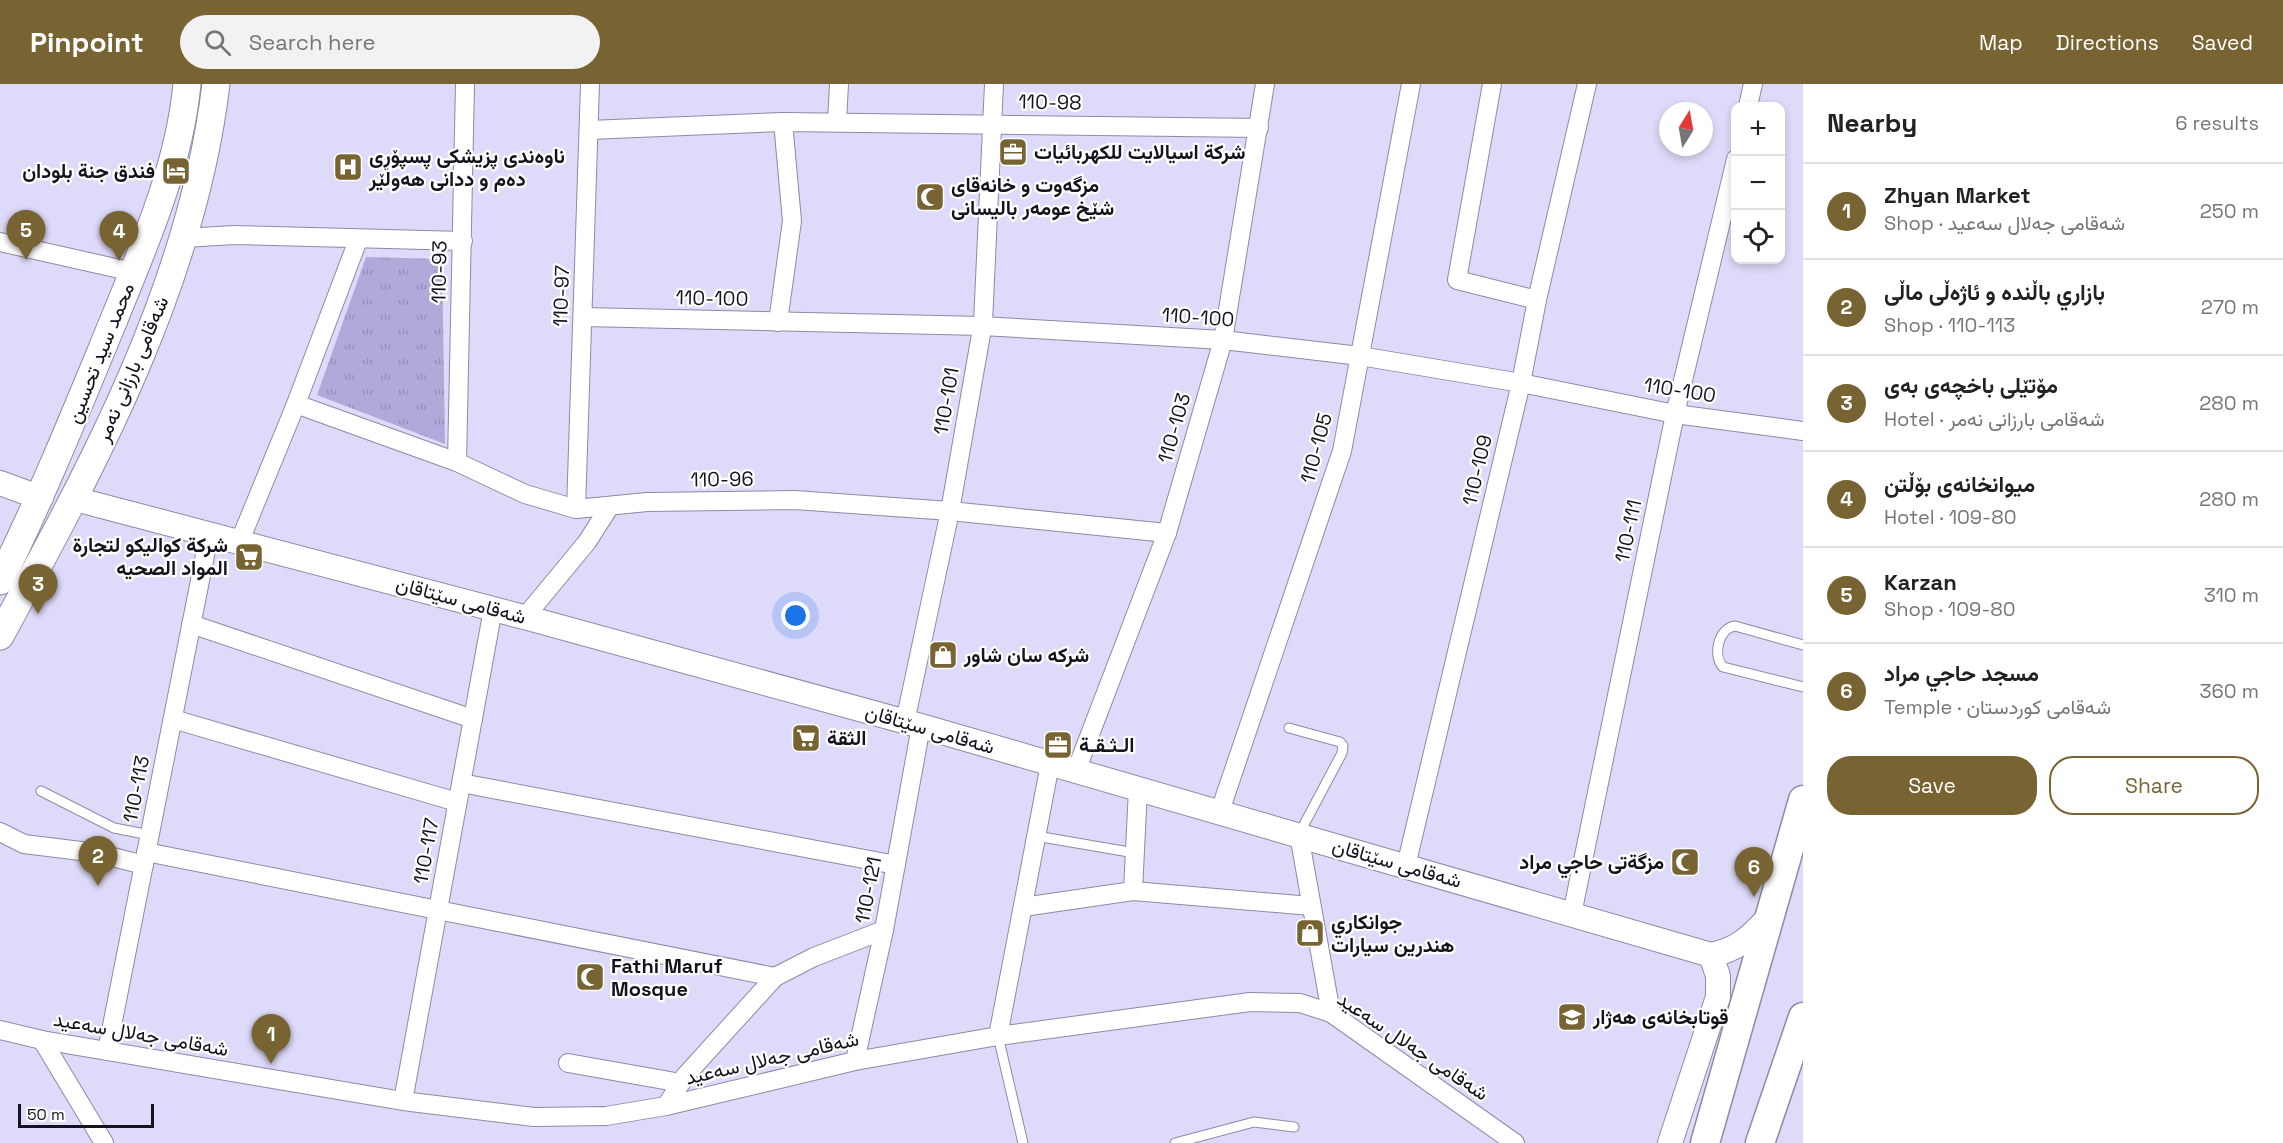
<!DOCTYPE html>
<meta charset="utf-8">
<style>
body{margin:0;font-family:"Space Grotesk",Vazirmatn,sans-serif;background:#f2f2f2;color:#222}
.controls{position:absolute;right:18px;top:18px;display:grid;overflow:hidden;border-radius:12px;box-shadow:0 3px 9px #0003}
.controls button{width:54px;height:54px;display:grid;place-items:center;padding:0;border:0;border-bottom:2px solid #e0e0e0;background:#fff;color:#222;font:30px sans-serif}
.compass{position:absolute;left:1659px;top:18px;width:54px;height:54px;border-radius:50%;background:#fff;box-shadow:0 3px 9px #0003;rotate:11deg}
.scale{position:absolute;left:18px;bottom:15px;width:136px;box-sizing:border-box;padding-left:6px;border:3px solid #14121d;border-top:0;font-size:16px;line-height:21px;white-space:nowrap;color:#14121d;-webkit-text-stroke:4px #fff;paint-order:stroke}
.you{position:absolute;left:796px;top:532px;width:21px;height:21px;margin:-15px;border:4px solid #fff;border-radius:50%;background:#1a73e8;box-shadow:0 0 0 9px #1a73e833}
.badge{display:grid;place-items:center;width:39px;height:39px;border-radius:50%;background:#776432;color:#fff;font-size:20px;font-weight:700}
.pin{position:absolute;translate:-50% -50px;filter:drop-shadow(0 2px 3px #0008)}
.pin::after{content:'';position:absolute;top:32px;width:21px;height:18px;background:inherit;clip-path:polygon(0 0,100% 0,50% 100%)}
.list{margin:0;padding:0;list-style:none}
h2{display:flex;justify-content:space-between;align-items:center;height:78px;margin:0;padding:0 24px;font-size:26px}
h2 small{font-size:20px;font-weight:400;color:#767676}
.list li{display:grid;grid-template-columns:39px 1fr auto;gap:18px;align-items:center;box-sizing:border-box;height:96px;padding:0 24px;border-top:2px solid #e0e0e0}
.list b{display:block;font-size:22px;white-space:nowrap}
.list p{margin:0;font-size:20px;white-space:nowrap;color:#767676}
.list em{font-size:20px;font-style:normal;color:#767676}
.actions{display:flex;gap:12px;padding:18px 24px}
.actions a{flex:1;padding:14px 0;border:2px solid #776432;border-radius:24px;text-align:center;font-size:21px;color:#776432}
.actions .main{background:#776432;color:#fff}
.icon{flex:none;width:33px;height:33px;fill:none;stroke:currentColor;stroke-width:2;stroke-linecap:round;stroke-linejoin:round}
.map{position:relative;flex:none;width:1803px;height:1059px;overflow:hidden}
header{display:flex;align-items:center;gap:36px;box-sizing:border-box;height:84px;padding:0 30px;background:#776432;color:#fff}
header strong{font-size:28px}
nav{display:flex;gap:33px;margin-inline-start:auto;font-size:21px}
.search{width:420px;height:54px;background:#f2f2f2;display:flex;align-items:center;gap:15px;box-sizing:border-box;padding:0 21px;border-radius:33px;color:#767676;font-size:22px}
main{display:flex}
aside{flex:1;background:#fff}
.map>svg:first-child{display:block}
.park{fill:url(#park-tufts)}
.lines{fill:none;stroke-linecap:round;stroke-linejoin:round}
.service-casing{stroke:#8d8aa6;stroke-width:11}
.minor-casing{stroke:#8d8aa6;stroke-width:20}
.secondary-casing{stroke:#8d8aa6;stroke-width:26}
.primary-casing{stroke:#8d8aa6;stroke-width:29}
.trunk-casing{stroke:#8d8aa6;stroke-width:31}
.service{stroke:#fff;stroke-width:9}
.minor{stroke:#fff;stroke-width:18}
.secondary{stroke:#fff;stroke-width:24}
.primary{stroke:#fff;stroke-width:27}
.trunk{stroke:#fff;stroke-width:28}
.labels{text-anchor:middle;dominant-baseline:central;stroke-width:4.5;stroke-linejoin:round;paint-order:stroke}
.street-label{font-size:20px;fill:#14121d;stroke:#fff}
.poi-label{font-size:20px;font-weight:bold;fill:#14121d;stroke:#fff;text-anchor:start}
</style>
<header>
<strong>Pinpoint</strong>
<div class="search"><svg class="icon" aria-label="search" viewBox="0 0 24 24"><circle cx="10" cy="10" r="6"/><path d="M15 15l6 6"/></svg>Search here</div>
<nav><a>Map</a><a>Directions</a><a>Saved</a></nav>
</header>
<main>
<div class="map">
<svg width="1803" height="1059" viewBox="0 0 1803 1059">
<defs>
<pattern id="park-tufts" width="24" height="20" patternUnits="userSpaceOnUse" patternTransform="scale(1.5)"><rect width="24" height="20" fill="#b0aadb"/><path d="M3 7l-1-3M5 7V3M7 7l1-3M15 17l-1-3M17 17v-4M19 17l1-3" fill="none" stroke="#9691bc"/></pattern>
</defs>
<rect width="100%" height="100%" fill="#dedaf9"/>
<polygon class="park" points="366,173 442,175 445,360 317,311"/>
<g class="lines">
<g class="service-casing">
<g id="service">
<path d="M 1803,561 L 1735,542 C 1719,544 1712,571 1723,583 L 1803,603"/>
<polyline points="1289,644 1340,658 1343,662 1342,669 1299,750"/>
<polyline points="41,707 114,744 150,751"/>
<polyline points="1036,752 1135,769"/>
<polyline points="998,952 1023,1059"/>
<polyline points="1175,1059 1254,1038 1294,1043"/>
</g>
</g>
<g class="minor-casing">
<g id="minor">
<polyline points="1492,0 1457,196 1537,216"/>
<polyline points="1748,22 1753,0"/>
<polyline points="837,38 839,0"/>
<polyline points="589,46 783,38 1259,44"/>
<polyline points="184,154 234,151 463,157"/>
<polyline points="0,158 133,188"/>
<polyline points="583,233 982,242 1223,256 1360,272 1521,299 1675,330 1803,347"/>
<polyline points="778,238 792,137 783,38"/>
<polyline points="296,320 457,378 525,410 576,425 647,418 795,416 950,427 1167,449"/>
<polyline points="457,378 465,0"/>
<polyline points="576,425 590,0"/>
<polyline points="239,459 296,320 358,156"/>
<polyline points="525,533 587,458 610,422"/>
<polyline points="191,540 473,635"/>
<polyline points="173,635 457,718"/>
<polyline points="905,638 950,427 983,239 994,0"/>
<polyline points="1076,687 1167,449 1223,256 1265,0"/>
<polyline points="461,699 896,781"/>
<polyline points="1220,727 1342,367 1411,0"/>
<polyline points="0,748 24,760 97,769 144,781"/>
<polyline points="1299,751 1331,929"/>
<polyline points="146,768 775,893"/>
<polyline points="1406,782 1521,299 1537,216 1587,0"/>
<polyline points="1133,807 1138,705"/>
<polyline points="1023,823 1133,807 1311,822"/>
<polyline points="1572,830 1675,330 1736,75"/>
<polyline points="0,946 42,956 403,1017 534,1033 606,1032 666,1022 855,977 998,952 1250,918 1300,919 1331,929 1515,1059"/>
<polyline points="998,952 1050,680"/>
<polyline points="42,956 104,1059"/>
<polyline points="107,967 209,451"/>
<polyline points="855,977 884,846 921,642"/>
<polyline points="568,979 681,999"/>
<polyline points="403,1017 493,525"/>
<polyline points="666,1022 685,992 775,893 814,873 884,846"/>
</g>
</g>
<g class="secondary-casing">
<g id="secondary">
<polyline points="0,399 41,414"/>
<path d="M 75,415 L 535,536 L 921,642 L 1711,871 C 1737,866 1751,853 1769,833"/>
<polyline points="1670,1059 1718,913 1718,892 1711,871"/>
</g>
</g>
<g class="primary-casing">
<g id="primary">
<path d="M 0,497 C 42,412 77,325 113,238 C 144,161 179,84 187,0"/>
<path d="M 0,552 C 95,378 192,200 216,0"/>
</g>
</g>
<g class="trunk-casing">
<g id="trunk">
<polyline points="1705,1059 1803,716"/>
<polyline points="1760,1059 1803,933"/>
</g>
</g>
<use href="#service" class="service"/>
<use href="#minor" class="minor"/>
<use href="#secondary" class="secondary"/>
<use href="#primary" class="primary"/>
<use href="#trunk" class="trunk"/>
</g>
<defs>
<g id="office-square" transform="scale(1.5)"><rect x="-9" y="-9" width="18" height="18" rx="4" fill="#776432" stroke="#fff"/><path d="M-6-3h4V-5.5h4V-3h4V5H-6ZM-1-4.5V-3h2v-1.5ZM-6 0V1H6V0Z" fill="#fff"/></g>
<g id="hospital-square" transform="scale(1.5)"><rect x="-9" y="-9" width="18" height="18" rx="4" fill="#776432" stroke="#fff"/><path d="M-5-5h3v3.5h4V-5h3V5h-3V1.5h-4V5h-3Z" fill="#fff"/></g>
<g id="hotel-square" transform="scale(1.5)"><rect x="-9" y="-9" width="18" height="18" rx="4" fill="#776432" stroke="#fff"/><path d="M-6-4.5h1.5V1H6V5H4.5V3h-9V5H-6ZM-4 0a1.8 1.8 0 1 1 3.6 0ZM.5 0V-2.5h3Q6-2.5 6 0Z" fill="#fff"/></g>
<g id="mosque-square" transform="scale(1.5)"><rect x="-9" y="-9" width="18" height="18" rx="4" fill="#776432" stroke="#fff"/><path d="M3.5-4.9A6 6 0 1 0 3.5 4.9A5 5 0 1 1 3.5-4.9Z" fill="#fff"/></g>
<g id="supermarket-square" transform="scale(1.5)"><rect x="-9" y="-9" width="18" height="18" rx="4" fill="#776432" stroke="#fff"/><path d="M-6-5.5h2.5l.6 2H6L4.5 2H-2.5L-4.4-4H-6ZM-1.5 3.2a1.3 1.3 0 1 0 .1 0ZM3 3.2a1.3 1.3 0 1 0 .1 0Z" fill="#fff"/></g>
<g id="shop-square" transform="scale(1.5)"><rect x="-9" y="-9" width="18" height="18" rx="4" fill="#776432" stroke="#fff"/><path d="M-5-2.5h2.3a2.7 3.5 0 0 1 5.4 0H5L5.5 6h-11ZM-1.5-2.5h3a1.5 2.3 0 0 0-3 0Z" fill="#fff"/></g>
<g id="school-square" transform="scale(1.5)"><rect x="-9" y="-9" width="18" height="18" rx="4" fill="#776432" stroke="#fff"/><path d="M0-5L7-2L0 1L-7-2ZM-4 1L0 2.5L4 1V4Q0 6-4 4Z" fill="#fff"/></g>
</defs>
<g fill-rule="evenodd">
<use href="#office-square" x="1013" y="68"/>
<use href="#hospital-square" x="348" y="83"/>
<use href="#hotel-square" x="176" y="87"/>
<use href="#mosque-square" x="930" y="113"/>
<use href="#supermarket-square" x="249" y="473"/>
<use href="#shop-square" x="943" y="571"/>
<use href="#supermarket-square" x="806" y="654"/>
<use href="#office-square" x="1058" y="661"/>
<use href="#mosque-square" x="1685" y="778"/>
<use href="#shop-square" x="1310" y="849"/>
<use href="#mosque-square" x="590" y="893"/>
<use href="#school-square" x="1572" y="933"/>
</g>
<g class="labels">
<g class="street-label">
<text transform="translate(1050 18) rotate(1)">110-98</text>
<text transform="translate(439 188) rotate(-89)">110-93</text>
<text transform="translate(561 212) rotate(-88)">110-97</text>
<text transform="translate(712 214) rotate(1)">110-100</text>
<text transform="translate(1198 233) rotate(4)">110-100</text>
<text transform="translate(100 269) rotate(-68)">محمد سید تحسین</text>
<text transform="translate(132 285) rotate(-67)">شەقامی بارزانی نەمر</text>
<text transform="translate(1680 306) rotate(9)">110-100</text>
<text transform="translate(946 317) rotate(-80)">110-101</text>
<text transform="translate(1174 344) rotate(-74)">110-103</text>
<text transform="translate(1316 364) rotate(-75)">110-105</text>
<text transform="translate(1477 386) rotate(-77)">110-109</text>
<text transform="translate(722 395) rotate(-1)">110-96</text>
<text transform="translate(1628 447) rotate(-78)">110-111</text>
<text transform="translate(461 516) rotate(15)">شەقامی سێتاقان</text>
<text transform="translate(930 645) rotate(16)">شەقامی سێتاقان</text>
<text transform="translate(136 705) rotate(-79)">110-113</text>
<text transform="translate(426 767) rotate(-80)">110-117</text>
<text transform="translate(1397 779) rotate(16)">شەقامی سێتاقان</text>
<text transform="translate(868 806) rotate(-79)">110-121</text>
<text transform="translate(141 950) rotate(10)">شەقامی جەلال سەعید</text>
<text transform="translate(1413 962) rotate(34)">شەقامی جەلال سەعید</text>
<text transform="translate(772 974) rotate(-13)">شەقامی جەلال سەعید</text>
</g>
<g class="poi-label">
<text x="1034" y="68">شركة اسيالايت للكهربائيات</text>
<text x="369" y="72">ناوەندی پزیشکی پسپۆڕی<tspan x="369" dy="23">دەم و ددانی هەولێر</tspan></text>
<text x="155" y="87" text-anchor="end">فندق جنة بلودان</text>
<text x="951" y="101">مزگەوت و خانەقای<tspan x="951" dy="23">شێخ عومەر بالیسانی</tspan></text>
<text x="228" y="461" text-anchor="end">شركة كواليكو لتجارة<tspan x="228" dy="23">المواد الصحيه</tspan></text>
<text x="964" y="571">شرکە سان شاور</text>
<text x="827" y="654">الثقة</text>
<text x="1079" y="661">الـثـقـة</text>
<text x="1664" y="778" text-anchor="end">مزگةتی حاجي مراد</text>
<text x="1331" y="838">جوانكاري<tspan x="1331" dy="23">هندرين سيارات</tspan></text>
<text x="611" y="882">Fathi Maruf<tspan x="611" dy="23">Mosque</tspan></text>
<text x="1593" y="933">قوتابخانەی هەژار</text>
</g>
</g>
</svg>
<div class="controls">
<button>+</button>
<button>−</button>
<button><svg class="icon" aria-label="locate" viewBox="0 0 24 24"><circle cx="12" cy="12" r="6"/><path d="M12 2v4M12 18v4M2 12h4M18 12h4"/></svg></button>
</div>
<svg class="compass" viewBox="-18 -18 36 36"><path d="M0-13l5 13h-10z" fill="#e53935"/><path d="M0 13l5-13h-10z" fill="#767676"/></svg>
<div class="scale">50 m</div>
<div class="you"></div>
<div class="pin badge" style="left:271px;top:980px">1</div>
<div class="pin badge" style="left:98px;top:802px">2</div>
<div class="pin badge" style="left:38px;top:530px">3</div>
<div class="pin badge" style="left:119px;top:177px">4</div>
<div class="pin badge" style="left:26px;top:176px">5</div>
<div class="pin badge" style="left:1754px;top:813px">6</div>
</div>
<aside>
<h2>Nearby<small>6 results</small></h2>
<ul class="list">
<li><span class="badge">1</span><div><b>Zhyan Market</b><p>Shop · شەقامی جەلال سەعید</p></div><em>250 m</em></li>
<li><span class="badge">2</span><div><b>بازاري باڵندە و ئاژەڵی ماڵی</b><p>Shop · 110-113</p></div><em>270 m</em></li>
<li><span class="badge">3</span><div><b>مۆتێلی باخچەی بەی</b><p>Hotel · شەقامی بارزانی نەمر</p></div><em>280 m</em></li>
<li><span class="badge">4</span><div><b>میوانخانەی بۆڵتن</b><p>Hotel · 109-80</p></div><em>280 m</em></li>
<li><span class="badge">5</span><div><b>Karzan</b><p>Shop · 109-80</p></div><em>310 m</em></li>
<li><span class="badge">6</span><div><b>مسجد حاجي مراد</b><p>Temple · شەقامی کوردستان</p></div><em>360 m</em></li>
</ul>
<div class="actions"><a class="main">Save</a><a>Share</a></div>
</aside>
</main>
